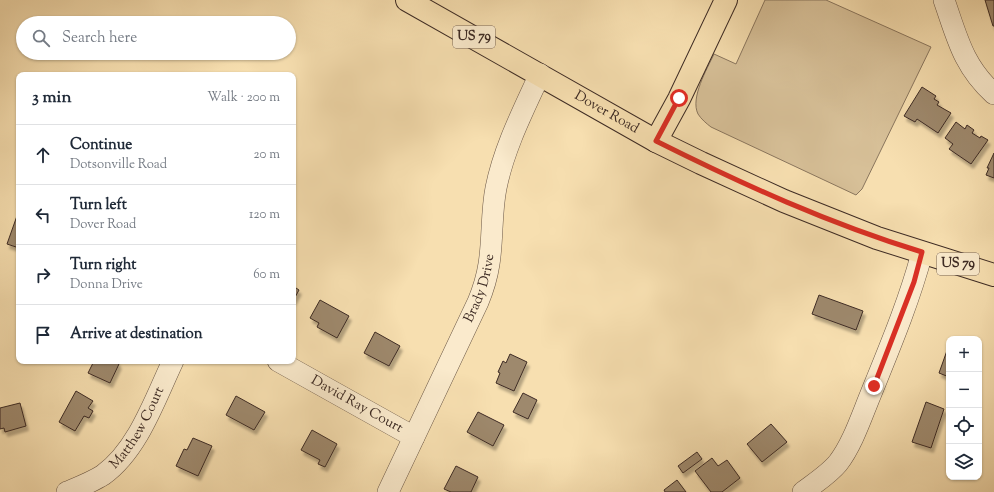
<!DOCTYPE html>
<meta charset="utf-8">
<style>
body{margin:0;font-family:"Sorts Mill Goudy",serif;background:#f2f2f3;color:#1f2937}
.controls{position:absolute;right:12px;bottom:12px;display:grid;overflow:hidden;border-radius:8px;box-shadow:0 1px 3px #0004}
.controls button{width:36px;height:36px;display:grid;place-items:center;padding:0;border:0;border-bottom:1px solid #e0e1e3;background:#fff;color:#1f2937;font:20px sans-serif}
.stop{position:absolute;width:12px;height:12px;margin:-9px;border:3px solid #d93025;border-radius:50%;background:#fff}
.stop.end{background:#d93025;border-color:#fff;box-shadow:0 1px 4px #0008}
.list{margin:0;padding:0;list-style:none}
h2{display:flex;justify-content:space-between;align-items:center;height:52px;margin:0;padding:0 16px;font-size:17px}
h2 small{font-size:13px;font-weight:400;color:#747a83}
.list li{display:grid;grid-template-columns:26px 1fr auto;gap:12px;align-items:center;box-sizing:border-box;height:60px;padding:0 16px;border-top:1px solid #e0e1e3}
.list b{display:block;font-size:15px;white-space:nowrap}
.list p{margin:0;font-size:13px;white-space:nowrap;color:#747a83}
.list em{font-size:13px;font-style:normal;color:#747a83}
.icon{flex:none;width:22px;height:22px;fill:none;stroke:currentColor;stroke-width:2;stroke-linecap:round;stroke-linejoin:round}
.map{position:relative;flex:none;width:994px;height:492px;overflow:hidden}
.search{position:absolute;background:#fff;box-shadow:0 1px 3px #0004;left:16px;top:16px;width:280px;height:44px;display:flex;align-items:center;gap:10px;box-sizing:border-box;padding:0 14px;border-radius:22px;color:#747a83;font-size:15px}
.panel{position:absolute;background:#fff;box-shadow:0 1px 3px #0004;left:16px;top:72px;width:280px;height:292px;border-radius:8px}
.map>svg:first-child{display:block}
.green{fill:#d7c098;stroke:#8a765e}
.building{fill:#9e896d;stroke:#3d2b24;filter:url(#shadow)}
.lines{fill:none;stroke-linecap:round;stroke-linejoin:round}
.minor-casing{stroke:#6c5847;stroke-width:22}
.major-casing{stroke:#3d2b24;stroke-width:24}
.minor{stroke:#faeacc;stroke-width:21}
.major{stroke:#f7dfb0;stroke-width:22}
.route{stroke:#d93025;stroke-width:5}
.labels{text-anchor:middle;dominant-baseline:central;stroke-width:4;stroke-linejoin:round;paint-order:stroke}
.shield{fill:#faeacc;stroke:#766456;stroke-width:1}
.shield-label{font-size:13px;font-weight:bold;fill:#3d2b24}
.street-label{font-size:14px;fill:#3d2b24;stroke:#faeacc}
</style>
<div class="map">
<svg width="994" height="492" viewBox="0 0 994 492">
<defs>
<filter id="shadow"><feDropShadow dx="2.5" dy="4.5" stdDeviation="1" flood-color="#0004"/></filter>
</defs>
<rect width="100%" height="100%" fill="#f7dfb0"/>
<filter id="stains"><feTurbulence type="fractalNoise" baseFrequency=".005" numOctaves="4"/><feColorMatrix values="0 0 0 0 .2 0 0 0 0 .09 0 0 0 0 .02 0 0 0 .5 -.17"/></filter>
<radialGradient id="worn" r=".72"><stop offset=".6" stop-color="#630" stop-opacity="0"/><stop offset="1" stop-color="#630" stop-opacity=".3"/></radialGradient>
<path class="green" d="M 765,0 L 826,0 L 931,47 L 862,189 L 856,195 L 711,127 C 707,124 701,119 698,114 C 690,98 707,69 714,54 L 736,64 Z"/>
<g class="building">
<polygon points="985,0 994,0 994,26 993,26"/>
<polygon points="922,87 936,96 934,99 939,102 937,105 951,113 938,133 917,119 915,122 904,116"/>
<polygon points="956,122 965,129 967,125 974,130 972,133 980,138 981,136 988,140 971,164 949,149 953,144 945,138"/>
<polygon points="994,153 994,178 986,175 989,168 987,168"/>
<polygon points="18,213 19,214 19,248 7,244"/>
<polygon points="293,286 299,290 293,301"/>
<polygon points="819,295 863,311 856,330 812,314"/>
<polygon points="320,300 349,316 337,338 317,327 319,323 310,318"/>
<polygon points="375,332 400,346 389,366 364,353"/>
<polygon points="949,345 949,377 939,373"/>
<polygon points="510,354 527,362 514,391 496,383 500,373 498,372 503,361 506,363"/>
<polygon points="94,361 118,361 117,363 119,364 110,383 88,373"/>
<polygon points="76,391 93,401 88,408 93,411 89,418 84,416 75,431 59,422"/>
<polygon points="523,393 537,400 528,419 513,412"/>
<polygon points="236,396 265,412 254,430 226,415"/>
<polygon points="926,402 944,409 931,448 912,442"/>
<polygon points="20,403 26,426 5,432 4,428 0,429 0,408"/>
<polygon points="478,412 504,425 493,446 467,432"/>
<polygon points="771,424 787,442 762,462 747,444"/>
<polygon points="312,430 337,444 325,467 318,464 320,460 301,450"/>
<polygon points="193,438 212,446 198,476 176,466 184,449 187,450"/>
<polygon points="697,452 702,459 683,473 678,466"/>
<polygon points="712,458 718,466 727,460 740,478 722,492 711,492 695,471"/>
<polygon points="456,466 478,477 471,492 451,492 444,489"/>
<polygon points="677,480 686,492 665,492 664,490"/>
</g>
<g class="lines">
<g class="minor-casing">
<g id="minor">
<path d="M 944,0 C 957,37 963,66 994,94"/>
<path id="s1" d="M 278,361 L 414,437"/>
<path id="s2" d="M 67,492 C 79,487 92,482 103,475 C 138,450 155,399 173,361"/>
<path id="s3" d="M 388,492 L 478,302 C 483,290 487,277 489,264 C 493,239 491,213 496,188 C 504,148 523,111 540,74"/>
<path d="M 803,492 C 815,483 829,474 838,463 C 852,445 861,418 870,396 C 889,349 909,302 922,253"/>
</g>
</g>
<g class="major-casing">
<g id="major">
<path id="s4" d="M 407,0 L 656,141 L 701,163 L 784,201 L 877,238 L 994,275"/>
<polyline points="656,141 679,99 726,0"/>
</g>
</g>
<use href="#minor" class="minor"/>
<use href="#major" class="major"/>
</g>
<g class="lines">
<path class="route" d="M 679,98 L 656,141 C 742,184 830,224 922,252 L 914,282 L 874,386"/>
</g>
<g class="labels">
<g class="shield">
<rect x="453" y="26" width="42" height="22" rx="3"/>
<rect x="937" y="253" width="42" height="22" rx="3"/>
</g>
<g class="shield-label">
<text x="474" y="37">US 79</text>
<text x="958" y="264">US 79</text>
</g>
<g class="street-label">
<text stroke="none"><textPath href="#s4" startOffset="229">Dover Road</textPath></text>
<text stroke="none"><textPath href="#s3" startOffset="224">Brady Drive</textPath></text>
<text stroke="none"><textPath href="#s1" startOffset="90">David Ray Court</textPath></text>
<text stroke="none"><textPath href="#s2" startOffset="99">Matthew Court</textPath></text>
</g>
</g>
<rect width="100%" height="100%" filter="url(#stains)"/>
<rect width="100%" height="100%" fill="url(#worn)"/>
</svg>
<div class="controls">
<button>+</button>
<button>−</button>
<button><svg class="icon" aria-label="locate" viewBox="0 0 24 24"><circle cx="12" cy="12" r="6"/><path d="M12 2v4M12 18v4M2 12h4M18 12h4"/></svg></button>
<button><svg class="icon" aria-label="layers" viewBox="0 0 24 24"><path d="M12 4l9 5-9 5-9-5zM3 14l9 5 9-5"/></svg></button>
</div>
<div class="stop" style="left:679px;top:98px"></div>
<div class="stop end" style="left:874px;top:386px"></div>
<div class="search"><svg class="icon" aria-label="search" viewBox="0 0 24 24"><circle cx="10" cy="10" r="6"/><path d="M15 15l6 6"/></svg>Search here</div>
<section class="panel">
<h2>3 min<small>Walk · 200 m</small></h2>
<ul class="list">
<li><svg class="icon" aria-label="ahead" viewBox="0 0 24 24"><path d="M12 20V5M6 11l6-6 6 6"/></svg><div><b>Continue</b><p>Dotsonville Road</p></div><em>20 m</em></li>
<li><svg class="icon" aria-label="left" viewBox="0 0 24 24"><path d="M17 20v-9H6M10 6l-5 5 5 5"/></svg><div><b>Turn left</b><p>Dover Road</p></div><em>120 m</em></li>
<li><svg class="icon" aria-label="right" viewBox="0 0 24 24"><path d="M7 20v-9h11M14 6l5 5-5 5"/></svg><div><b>Turn right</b><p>Donna Drive</p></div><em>60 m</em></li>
<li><svg class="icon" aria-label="arrive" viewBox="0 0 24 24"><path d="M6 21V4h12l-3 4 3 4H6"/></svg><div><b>Arrive at destination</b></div></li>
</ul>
</section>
</div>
